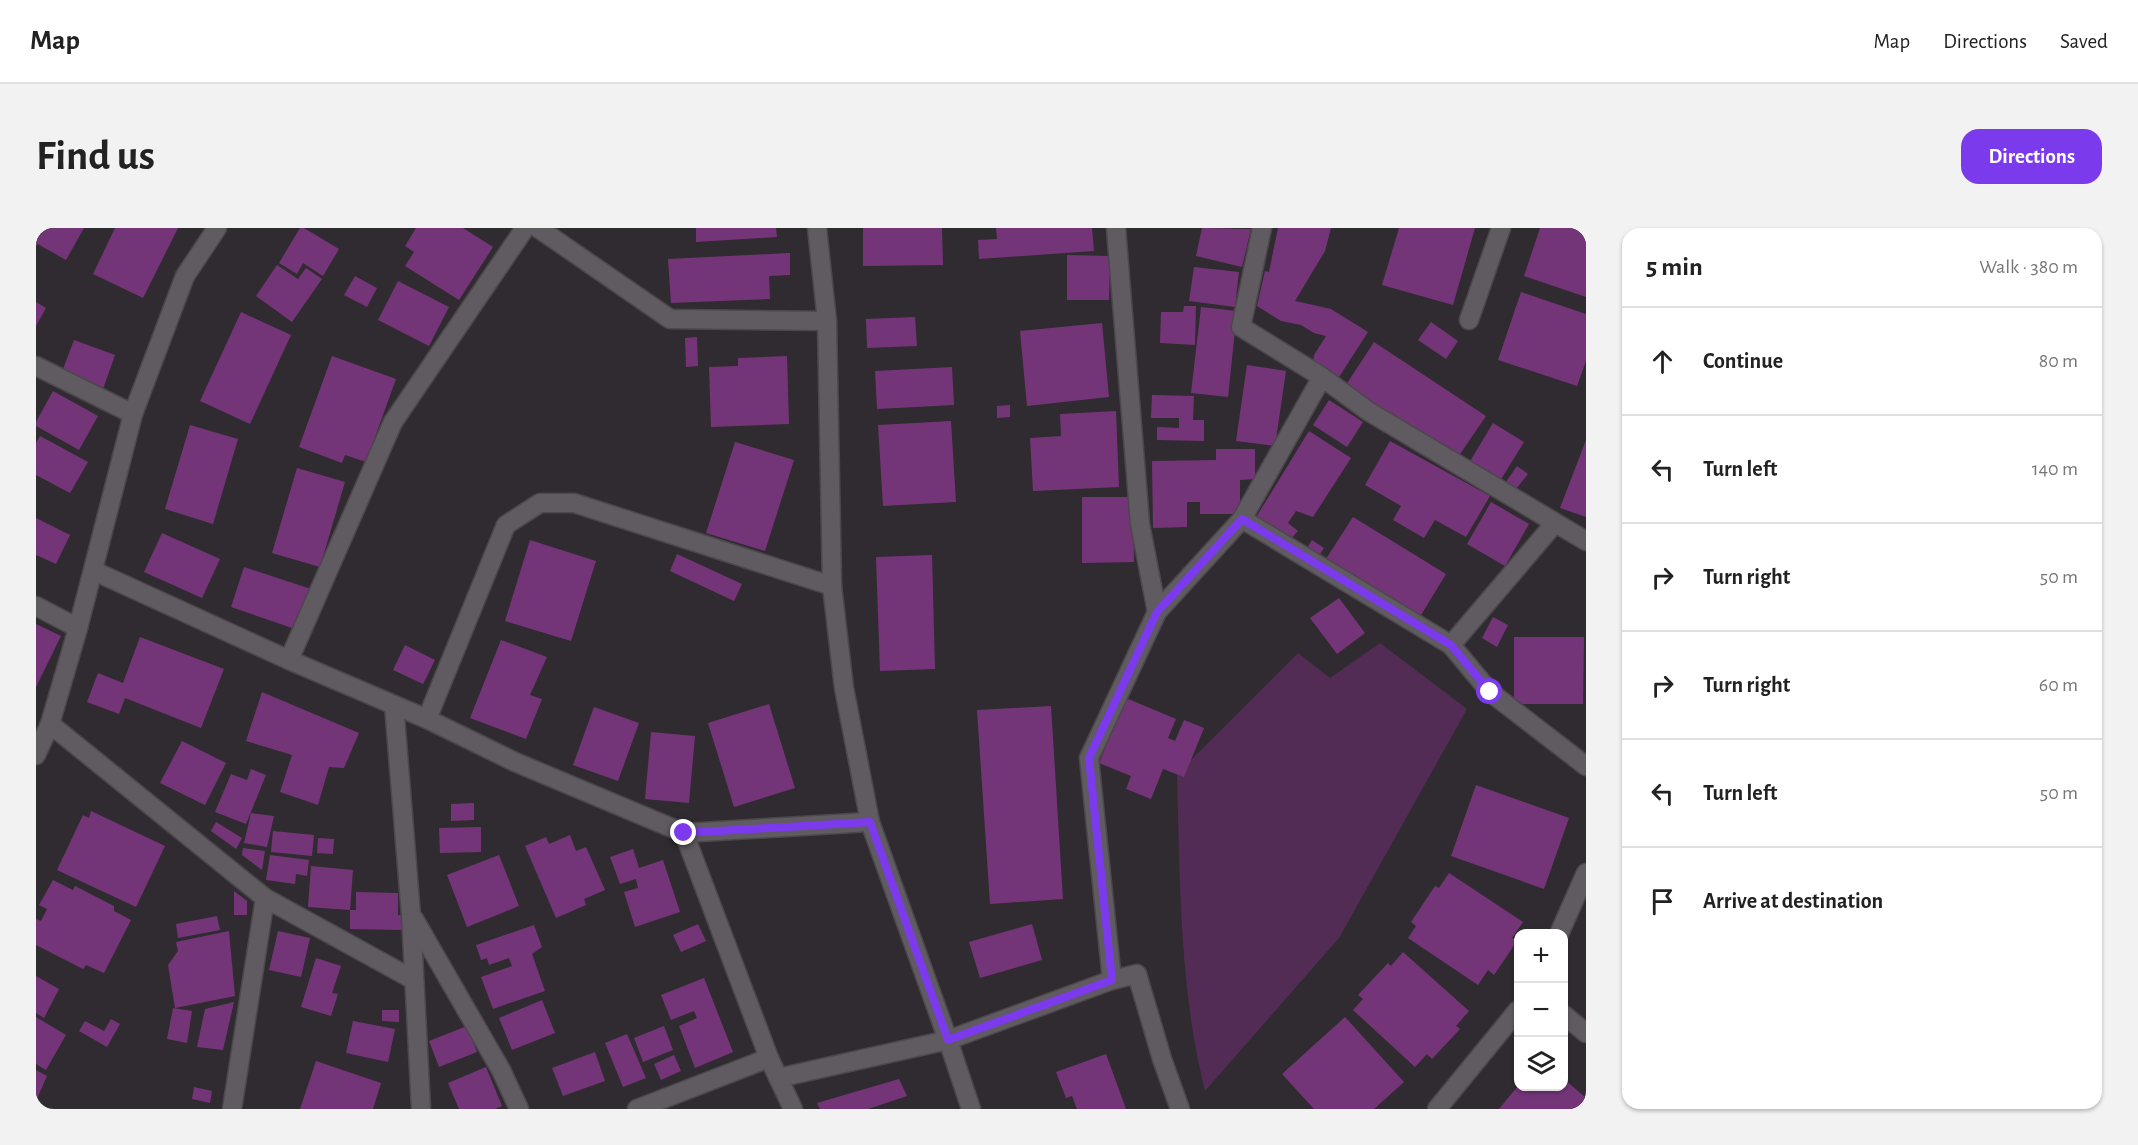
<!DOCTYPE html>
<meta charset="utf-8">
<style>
body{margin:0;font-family:"Alegreya Sans",sans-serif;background:#f2f2f2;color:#222}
.controls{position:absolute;right:18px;bottom:18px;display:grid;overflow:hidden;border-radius:12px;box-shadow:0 2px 4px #0004}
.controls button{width:54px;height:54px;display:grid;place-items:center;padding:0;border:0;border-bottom:2px solid #e0e0e0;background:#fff;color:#222;font:30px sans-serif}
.stop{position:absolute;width:18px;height:18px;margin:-14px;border:4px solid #7c3aed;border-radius:50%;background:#fff}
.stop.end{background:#7c3aed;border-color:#fff;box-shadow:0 2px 6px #0008}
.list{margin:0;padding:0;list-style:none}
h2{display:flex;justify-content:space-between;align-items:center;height:78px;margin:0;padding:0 24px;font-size:26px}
h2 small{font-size:20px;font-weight:400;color:#767676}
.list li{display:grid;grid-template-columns:39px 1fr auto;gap:18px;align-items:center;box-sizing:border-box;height:108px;padding:0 24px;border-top:2px solid #e0e0e0}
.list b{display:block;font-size:22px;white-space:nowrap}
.list em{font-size:20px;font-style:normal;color:#767676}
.icon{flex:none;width:33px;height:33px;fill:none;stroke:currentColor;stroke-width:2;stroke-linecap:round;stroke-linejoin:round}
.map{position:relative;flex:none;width:1550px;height:881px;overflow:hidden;border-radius:18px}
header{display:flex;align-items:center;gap:36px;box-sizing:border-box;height:84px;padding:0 30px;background:#fff;border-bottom:2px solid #e0e0e0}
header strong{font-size:28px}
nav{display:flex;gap:33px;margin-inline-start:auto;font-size:21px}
.intro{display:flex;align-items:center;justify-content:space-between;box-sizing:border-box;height:144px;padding:0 36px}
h1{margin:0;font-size:42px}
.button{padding:15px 27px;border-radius:18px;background:#7c3aed;color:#fff;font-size:21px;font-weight:700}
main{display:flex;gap:36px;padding:0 36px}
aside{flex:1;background:#fff;border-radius:18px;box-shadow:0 2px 4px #0004}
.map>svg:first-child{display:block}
.green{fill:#522c54}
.building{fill:#743578}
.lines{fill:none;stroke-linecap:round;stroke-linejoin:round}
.minor-casing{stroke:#4b474b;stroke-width:21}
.tertiary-casing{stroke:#4b474b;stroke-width:21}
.secondary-casing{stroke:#4b474b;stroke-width:21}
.minor{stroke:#605b60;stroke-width:18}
.tertiary{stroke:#605b60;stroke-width:18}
.secondary{stroke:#605b60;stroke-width:18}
.route{stroke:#7c3aed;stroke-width:8}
</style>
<header>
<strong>Map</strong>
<nav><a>Map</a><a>Directions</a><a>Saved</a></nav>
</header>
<div class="intro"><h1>Find us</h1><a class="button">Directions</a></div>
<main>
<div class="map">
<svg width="1550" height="881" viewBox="0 0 1550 881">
<rect width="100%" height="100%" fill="#302b30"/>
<path class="green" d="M 1344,415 L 1431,481 L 1303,710 L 1169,863 C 1143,759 1144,653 1141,546 L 1262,425 L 1294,450 Z"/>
<g class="building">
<polygon points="0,0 48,0 30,32 0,15"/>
<polygon points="79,0 142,0 107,70 57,46"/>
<polygon points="264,0 268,0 303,21 287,48 267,35 261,46 243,35"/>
<polygon points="380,0 427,0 457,19 423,72 369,38 378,24 369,18"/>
<polygon points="660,0 740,0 741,9 660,14"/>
<polygon points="827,0 906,0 907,37 827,38"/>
<polygon points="960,0 1056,0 1058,23 943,31 942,12 961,11"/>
<polygon points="1166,0 1215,1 1206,39 1160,28"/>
<polygon points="1242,0 1295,0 1289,23 1259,73 1295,81 1332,104 1303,149 1298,147 1277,135 1278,127 1290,108 1278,105 1265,97 1245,93 1221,78 1229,43 1233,44"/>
<polygon points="1363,0 1439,0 1417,77 1346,57"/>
<polygon points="1504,0 1550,0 1550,69 1488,48"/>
<polygon points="754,25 754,47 733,48 734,71 635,75 632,31"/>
<polygon points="1031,27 1074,28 1073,72 1031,72"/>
<polygon points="241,37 262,51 270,40 286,51 256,94 220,68"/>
<polygon points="1158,39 1203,44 1199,79 1153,73"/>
<polygon points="319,48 341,60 331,79 308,67"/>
<polygon points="362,53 413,79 393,118 342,92"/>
<polygon points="1485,64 1550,86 1550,133 1541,158 1462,132"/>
<polygon points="0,74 10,80 0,98"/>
<polygon points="1148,78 1160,78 1159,117 1124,115 1125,84 1147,84"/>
<polygon points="1165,79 1201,83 1192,169 1155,165"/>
<polygon points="205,84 255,107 214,196 164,173"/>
<polygon points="879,89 881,118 831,120 830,91"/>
<polygon points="1395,94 1422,113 1410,131 1382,112"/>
<polygon points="1066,95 1073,169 991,178 984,103"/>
<polygon points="661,109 662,138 650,139 649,110"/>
<polygon points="38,112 79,127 66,164 24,149"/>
<polygon points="1338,114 1450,188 1422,229 1310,157"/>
<polygon points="296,128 360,151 330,234 309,227 306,235 263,219"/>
<polygon points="751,128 753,196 675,199 673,139 702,138 702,130"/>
<polygon points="1211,137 1250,143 1239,218 1200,213"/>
<polygon points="916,139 918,177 841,181 839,143"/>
<polygon points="17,163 62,188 43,222 0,198 0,194"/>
<polygon points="1116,167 1158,168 1157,192 1168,192 1168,213 1121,212 1121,199 1143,200 1143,190 1115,190"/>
<polygon points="1293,172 1327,194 1311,219 1277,197"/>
<polygon points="974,177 974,189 961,190 961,178"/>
<polygon points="1080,183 1083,259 997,263 994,210 1025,208 1024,186"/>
<polygon points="915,193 920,274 847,278 842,197"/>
<polygon points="1457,195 1488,214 1464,253 1433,235"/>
<polygon points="154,197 202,211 177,296 129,281"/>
<polygon points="1273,203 1315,230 1277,289 1260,283 1252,295 1262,303 1253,313 1219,291"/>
<polygon points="4,208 52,234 34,265 0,247 0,215"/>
<polygon points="1550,212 1550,289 1524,280"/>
<polygon points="1354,213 1454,268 1430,309 1399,292 1388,310 1357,292 1365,278 1329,257"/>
<polygon points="699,214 758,232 729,323 670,305"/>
<polygon points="1180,221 1219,221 1219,251 1204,252 1204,286 1164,286 1164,274 1151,274 1151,299 1117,300 1116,233 1180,232"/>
<polygon points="1481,238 1492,246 1480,261 1470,254"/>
<polygon points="261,240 309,254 284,339 236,325"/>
<polygon points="1046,269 1097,269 1098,334 1046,335"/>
<polygon points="1455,274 1493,296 1469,338 1431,316"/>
<polygon points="1317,289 1410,346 1382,392 1288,334"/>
<polygon points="0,290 34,307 20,336 0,327"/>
<polygon points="126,305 184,331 166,370 108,344"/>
<polygon points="494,312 560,333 535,413 469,393"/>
<polygon points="1276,312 1288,320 1280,332 1268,325"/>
<polygon points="641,326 706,356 698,373 634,343"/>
<polygon points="896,327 899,441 844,443 840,329"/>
<polygon points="208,339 275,361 262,402 195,379"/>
<polygon points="1303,370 1329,405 1301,426 1274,390"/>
<polygon points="1457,389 1472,397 1461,419 1446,410"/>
<polygon points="0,396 25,408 0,459"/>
<polygon points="104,409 188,441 165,500 89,470 83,486 51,474 62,445 87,455"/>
<polygon points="1478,409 1548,409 1547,476 1478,476"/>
<polygon points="465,412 511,429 494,467 506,471 490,511 434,490"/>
<polygon points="369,417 399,432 387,456 357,442"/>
<polygon points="226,464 323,505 308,540 293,539 282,577 244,564 256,527 210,513"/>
<polygon points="1090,470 1140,491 1132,510 1139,513 1148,492 1168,500 1148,549 1127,541 1115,571 1090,561 1095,548 1063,535"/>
<polygon points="733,476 759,560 698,579 672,495"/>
<polygon points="1015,478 1027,671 954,676 941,482"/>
<polygon points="558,479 603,495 582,553 537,537"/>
<polygon points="615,504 659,508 653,575 609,571"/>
<polygon points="146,513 190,535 169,577 124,555"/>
<polygon points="215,541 230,547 210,596 179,584 195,546 211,552"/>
<polygon points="1440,557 1533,590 1508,661 1415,628"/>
<polygon points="438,575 438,592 415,593 415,576"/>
<polygon points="55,583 129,618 100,679 21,642 47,587 53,590"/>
<polygon points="215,585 238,588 231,619 208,615"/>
<polygon points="180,594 206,610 200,621 175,603"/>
<polygon points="445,599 445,624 404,625 403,600"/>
<polygon points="237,603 278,607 276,628 235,624"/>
<polygon points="534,607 540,623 550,619 569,662 548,671 550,677 520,690 489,618 510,609 513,616"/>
<polygon points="282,610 298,611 297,626 281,625"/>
<polygon points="207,620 229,623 226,642 206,627"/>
<polygon points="597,621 603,640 627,632 644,684 599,699 588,664 602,660 600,651 584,656 574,629"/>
<polygon points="234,627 273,632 271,648 260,646 259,656 230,652"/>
<polygon points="463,627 483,678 431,699 411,647"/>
<polygon points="275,638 317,642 314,682 272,679"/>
<polygon points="1413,645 1487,694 1476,710 1481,713 1458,747 1452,742 1442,757 1372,710 1380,698 1375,694 1399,658 1403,660"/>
<polygon points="17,652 37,662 39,658 78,678 78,683 95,692 68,745 50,737 47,741 0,717 0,691 5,693 11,681 3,677"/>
<polygon points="198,663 211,673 211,687 198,687"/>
<polygon points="320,664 362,665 362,687 369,687 368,702 314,701 314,682 320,682"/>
<polygon points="181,688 184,702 142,710 140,696"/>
<polygon points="662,696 670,713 645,724 637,707"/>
<polygon points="996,696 1006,732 944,750 933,714"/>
<polygon points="498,697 506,719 496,726 509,763 457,781 445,749 476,738 473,730 453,737 451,730 445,732 440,717"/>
<polygon points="193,703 199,768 139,780 132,737 142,723 140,714"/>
<polygon points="242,703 274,710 265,749 233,742"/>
<polygon points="1367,724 1433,783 1420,798 1424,801 1396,831 1391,826 1379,839 1317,782 1327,771 1322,767 1352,735 1355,738"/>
<polygon points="280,730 305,738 296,765 302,766 295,788 265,779"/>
<polygon points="0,748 23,761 8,790 0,785"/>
<polygon points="668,750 697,824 659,840 643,798 661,790 658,783 635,792 625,767"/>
<polygon points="506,772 519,805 476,822 463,790"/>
<polygon points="198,774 187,822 161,819 169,781"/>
<polygon points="137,780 156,783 151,815 131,811"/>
<polygon points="346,782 363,782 363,794 346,793"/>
<polygon points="0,789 30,807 10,842 0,836"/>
<polygon points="1309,789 1368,854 1338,881 1278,881 1246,846"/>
<polygon points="75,791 84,796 71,819 43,803 49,793 68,803"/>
<polygon points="317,793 359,801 352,834 310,825"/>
<polygon points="431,798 441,824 403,839 393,813"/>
<polygon points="628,798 637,822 607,834 598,810"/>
<polygon points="591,806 610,850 587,859 569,815"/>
<polygon points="559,824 569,853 527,868 516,840"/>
<polygon points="1070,826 1090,881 1041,881 1036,868 1030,870 1020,844"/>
<polygon points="638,827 645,843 625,852 618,836"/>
<polygon points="280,833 345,855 337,881 264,881"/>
<polygon points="450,839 466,878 459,881 423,881 412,855"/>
<polygon points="0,842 11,848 0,873"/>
<polygon points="863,851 871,868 832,881 784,881 781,875"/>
<polygon points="1528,851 1550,870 1545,876 1550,881 1463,881 1482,858 1528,858"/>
<polygon points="158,859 176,863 174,875 156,871"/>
</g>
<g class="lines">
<g class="minor-casing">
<g id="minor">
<polyline points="502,0 634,91 791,93"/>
<polyline points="1080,0 1104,296 1121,384"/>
<polyline points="1226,0 1205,99 1286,149 1332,183 1550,313"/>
<polyline points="1433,92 1465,0"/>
<polyline points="0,138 97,186"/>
<polyline points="1206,291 1415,417 1454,464 1550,538"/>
<polyline points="58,343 253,432 391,491 479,534 648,605 834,594"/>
<polyline points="0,378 42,400"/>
<polyline points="1415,417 1519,295"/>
<polyline points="253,432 357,194 489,0"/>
<polyline points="358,477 375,687 385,881"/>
<polyline points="391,491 470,297 504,275 538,275 796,358"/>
<polyline points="14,496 229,670 378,752"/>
<polyline points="648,605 733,830 757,881"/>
<polyline points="378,691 465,842 483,881"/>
<polyline points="1076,752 1053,530 1121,384 1206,291 1286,149"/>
<polyline points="1528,787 1550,805"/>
<polyline points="742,850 912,812 1076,752 1101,746 1126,831 1144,881"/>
<polyline points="196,881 229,670"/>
<polyline points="601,881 733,830"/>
</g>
</g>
<g class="tertiary-casing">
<g id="tertiary">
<polyline points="781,0 791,93 796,358 808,460 834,594 912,812 935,881"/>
<polyline points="1523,706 1550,645"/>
<polyline points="1401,881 1482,782"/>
</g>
</g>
<g class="secondary-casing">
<polyline id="secondary" points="0,527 14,496 42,400 97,186 149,48 181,0"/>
</g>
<use href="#minor" class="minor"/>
<use href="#tertiary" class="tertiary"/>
<use href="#secondary" class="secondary"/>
</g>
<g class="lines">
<polyline class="route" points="648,605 834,594 912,812 1076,752 1053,530 1121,384 1206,291 1415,417 1454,464"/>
</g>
</svg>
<div class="controls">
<button>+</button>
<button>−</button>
<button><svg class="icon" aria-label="layers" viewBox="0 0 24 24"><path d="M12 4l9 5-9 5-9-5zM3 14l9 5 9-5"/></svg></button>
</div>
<div class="stop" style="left:1454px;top:464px"></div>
<div class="stop end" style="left:648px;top:605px"></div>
</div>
<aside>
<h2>5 min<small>Walk · 380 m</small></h2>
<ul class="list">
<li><svg class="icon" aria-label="ahead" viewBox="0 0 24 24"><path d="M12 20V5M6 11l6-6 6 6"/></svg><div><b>Continue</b></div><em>80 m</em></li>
<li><svg class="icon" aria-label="left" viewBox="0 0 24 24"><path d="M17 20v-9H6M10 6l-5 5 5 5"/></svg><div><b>Turn left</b></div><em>140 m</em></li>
<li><svg class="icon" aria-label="right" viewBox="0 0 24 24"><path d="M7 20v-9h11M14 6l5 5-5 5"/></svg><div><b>Turn right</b></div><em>50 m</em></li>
<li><svg class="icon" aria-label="right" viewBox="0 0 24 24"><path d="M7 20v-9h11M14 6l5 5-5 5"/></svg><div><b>Turn right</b></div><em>60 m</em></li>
<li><svg class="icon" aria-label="left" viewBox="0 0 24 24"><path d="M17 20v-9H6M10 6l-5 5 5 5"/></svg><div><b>Turn left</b></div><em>50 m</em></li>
<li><svg class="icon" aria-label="arrive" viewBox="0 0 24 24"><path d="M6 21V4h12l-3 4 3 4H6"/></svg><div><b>Arrive at destination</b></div></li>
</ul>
</aside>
</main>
